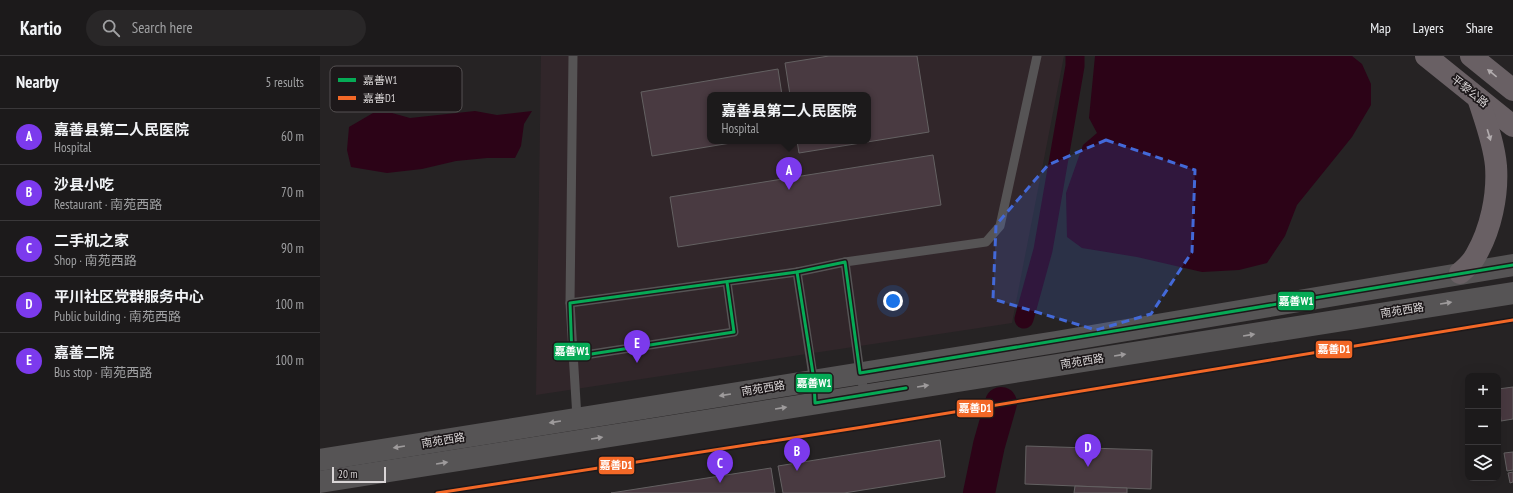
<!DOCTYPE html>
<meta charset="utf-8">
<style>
body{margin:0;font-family:"PT Sans Narrow","Noto Sans SC",sans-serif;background:#292728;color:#f1f3f6}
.controls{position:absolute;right:12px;bottom:12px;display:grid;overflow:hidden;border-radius:8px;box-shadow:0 4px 16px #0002}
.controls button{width:36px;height:36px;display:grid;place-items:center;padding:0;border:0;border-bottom:1px solid #3a383a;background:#1c1a1b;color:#f1f3f6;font:20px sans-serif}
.scale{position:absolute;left:12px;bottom:10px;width:54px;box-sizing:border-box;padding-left:4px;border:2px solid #d9d5d6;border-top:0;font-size:11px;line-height:14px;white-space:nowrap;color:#d9d5d6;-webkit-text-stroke:3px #1d181a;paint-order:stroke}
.you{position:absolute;left:573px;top:245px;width:14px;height:14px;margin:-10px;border:3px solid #fff;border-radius:50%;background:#1a73e8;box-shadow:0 0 0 6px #1a73e833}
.badge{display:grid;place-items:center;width:26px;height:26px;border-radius:50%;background:#7c3aed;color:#fff;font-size:13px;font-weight:700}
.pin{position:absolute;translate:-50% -33px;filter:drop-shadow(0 1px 2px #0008)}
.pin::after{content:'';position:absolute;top:21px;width:14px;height:12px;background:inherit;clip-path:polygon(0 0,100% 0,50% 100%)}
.popup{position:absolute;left:387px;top:36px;width:164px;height:52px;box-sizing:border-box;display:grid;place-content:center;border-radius:8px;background:#1c1a1b;filter:drop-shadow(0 1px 3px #0005);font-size:13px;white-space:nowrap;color:#a0a1a3}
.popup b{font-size:15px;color:#f1f3f6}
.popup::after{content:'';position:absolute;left:50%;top:100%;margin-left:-8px;border:8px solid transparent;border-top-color:#1c1a1b}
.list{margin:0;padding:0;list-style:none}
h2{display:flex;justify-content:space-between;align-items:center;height:52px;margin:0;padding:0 16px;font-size:17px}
h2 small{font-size:13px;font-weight:400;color:#a0a1a3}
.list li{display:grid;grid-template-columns:26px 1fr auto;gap:12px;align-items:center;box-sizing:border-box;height:56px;padding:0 16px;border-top:1px solid #3a383a}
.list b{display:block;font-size:15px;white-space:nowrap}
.list p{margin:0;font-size:13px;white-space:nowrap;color:#a0a1a3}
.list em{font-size:13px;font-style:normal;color:#a0a1a3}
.icon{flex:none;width:22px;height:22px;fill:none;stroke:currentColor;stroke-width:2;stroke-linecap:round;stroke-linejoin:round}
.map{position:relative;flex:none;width:1193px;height:437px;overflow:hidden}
header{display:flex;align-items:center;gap:24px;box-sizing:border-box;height:56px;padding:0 20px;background:#1c1a1b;border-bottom:1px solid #3a383a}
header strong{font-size:19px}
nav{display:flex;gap:22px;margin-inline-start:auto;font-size:14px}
.search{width:280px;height:36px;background:#292728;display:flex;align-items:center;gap:10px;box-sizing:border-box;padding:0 14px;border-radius:22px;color:#a0a1a3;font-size:15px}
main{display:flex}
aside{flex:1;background:#1c1a1b}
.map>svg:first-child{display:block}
.built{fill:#31262a;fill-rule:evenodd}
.water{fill:#2c0317}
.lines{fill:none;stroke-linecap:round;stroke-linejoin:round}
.canal{stroke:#2c0317;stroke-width:19}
.river{stroke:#2c0317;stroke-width:32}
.building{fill:#493a41;stroke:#646162}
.lane{stroke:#565455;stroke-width:9}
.secondary{stroke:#565455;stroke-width:22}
.primary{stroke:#696064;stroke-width:22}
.bus-1-casing{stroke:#1d181a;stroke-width:6}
.bus-2-casing{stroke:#1d181a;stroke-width:6}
.bus-1{stroke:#06aa56;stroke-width:3}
.bus-2{stroke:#f36827;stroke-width:3}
.oneway{fill:#b2acae}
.oneway2{fill:#9e9b9c}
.marked{fill:#4369d8;fill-opacity:0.2;stroke:#4369d8;stroke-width:3;stroke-dasharray:8 5;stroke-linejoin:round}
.labels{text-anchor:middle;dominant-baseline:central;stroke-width:3.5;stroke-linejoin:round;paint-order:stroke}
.street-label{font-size:11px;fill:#d9d5d6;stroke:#1d181a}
.key{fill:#1d181a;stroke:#555152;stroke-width:1}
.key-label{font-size:11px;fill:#d9d5d6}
.line-badge{stroke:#1d181a;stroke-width:1.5}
.badge-label{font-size:11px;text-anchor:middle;font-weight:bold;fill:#fff}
</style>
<header>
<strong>Kartio</strong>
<div class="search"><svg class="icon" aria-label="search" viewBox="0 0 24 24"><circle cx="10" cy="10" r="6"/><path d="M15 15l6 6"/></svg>Search here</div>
<nav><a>Map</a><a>Layers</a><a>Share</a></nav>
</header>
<main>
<aside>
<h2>Nearby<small>5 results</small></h2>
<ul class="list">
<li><span class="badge">A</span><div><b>嘉善县第二人民医院</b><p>Hospital</p></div><em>60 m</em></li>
<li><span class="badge">B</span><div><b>沙县小吃</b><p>Restaurant · 南苑西路</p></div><em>70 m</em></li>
<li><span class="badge">C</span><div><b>二手机之家</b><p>Shop · 南苑西路</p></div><em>90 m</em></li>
<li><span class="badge">D</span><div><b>平川社区党群服务中心</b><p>Public building · 南苑西路</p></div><em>100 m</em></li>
<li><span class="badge">E</span><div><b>嘉善二院</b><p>Bus stop · 南苑西路</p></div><em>100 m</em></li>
</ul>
</aside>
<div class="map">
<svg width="1193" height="437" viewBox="0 0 1193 437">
<rect width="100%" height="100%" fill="#262324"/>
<path class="built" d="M 221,0 L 744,0 L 692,267 L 216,339 ZM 390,39 L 548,39 L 548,85 L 390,85 Z"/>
<g class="water">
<polygon points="775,0 1032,0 1042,8 1051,28 1051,49 1032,81 977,149 965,180 947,207 919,214 882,216 817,201 762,192 747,181 746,137 763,89 777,77 769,62"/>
<polygon points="155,55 177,59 212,55 204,68 201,90 195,102 167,102 136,105 102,113 67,117 31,111 27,94 29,71 53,57 72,57 90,62"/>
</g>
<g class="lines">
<polyline class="canal" points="704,263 723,194 755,10 755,0"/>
<polyline class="river" points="659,437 669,389 681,347"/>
</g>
<g class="building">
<polygon points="509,0 597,0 609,76 479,97 477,85 548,85 548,39 470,39 465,7"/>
<polygon points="458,13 462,39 390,39 390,85 423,85 332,100 321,36"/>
<polygon points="613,99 621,149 358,191 350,141"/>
<polygon points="1193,331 1193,363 1181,365 1178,333"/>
<polygon points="620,384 625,421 524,437 463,437 458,410"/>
<polygon points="706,390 832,394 831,433 705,428"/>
<polygon points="1193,396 1193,414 1187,415 1184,397"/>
<polygon points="451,412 455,437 291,437"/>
<polygon points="1193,416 1193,426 1190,427 1188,417"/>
<polygon points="755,430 807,432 807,437 754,437"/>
</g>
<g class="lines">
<g class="lane">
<polyline points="253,0 250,247 257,362"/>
<polyline points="525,206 540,317 545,339"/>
<polyline points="477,216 494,326"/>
<polyline points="250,247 477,216 525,206 666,186 680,170 717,0"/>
<polyline points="252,301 414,276 407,226"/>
</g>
<g class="secondary">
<polyline points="0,404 736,286 1193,209"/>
<polyline points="0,426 1193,237"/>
</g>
<g class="primary">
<polyline points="1106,0 1193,70"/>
<polyline points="1151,0 1193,34"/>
<path d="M 1140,217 C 1146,212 1153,205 1156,199 C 1171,173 1178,139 1176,110 C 1174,87 1165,64 1158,42"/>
</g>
<g class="bus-1-casing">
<g id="bus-1">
<polyline points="477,216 494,324 495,347 586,332"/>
<polyline points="407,226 414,276 252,301 250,247 477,216 525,206 540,317 1193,209"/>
</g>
</g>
<g class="bus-2-casing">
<polyline id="bus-2" points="117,437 543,371 1193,264"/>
</g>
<use href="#bus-1" class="bus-1"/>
<use href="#bus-2" class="bus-2"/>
</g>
<defs><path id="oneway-solid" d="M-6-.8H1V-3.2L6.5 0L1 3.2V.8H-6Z"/></defs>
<g class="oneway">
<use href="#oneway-solid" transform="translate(1172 17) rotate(-141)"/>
<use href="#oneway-solid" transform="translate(1169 79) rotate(73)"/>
</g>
<g class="oneway2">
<use href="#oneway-solid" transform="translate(1126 247) rotate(-9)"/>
<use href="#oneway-solid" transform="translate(929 279) rotate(-9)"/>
<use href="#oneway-solid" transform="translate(800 299) rotate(-9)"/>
<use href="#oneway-solid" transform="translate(603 330) rotate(-9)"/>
<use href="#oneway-solid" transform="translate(405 339) rotate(171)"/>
<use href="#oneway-solid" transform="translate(461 352) rotate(-9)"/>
<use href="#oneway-solid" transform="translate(235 366) rotate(171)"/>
<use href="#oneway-solid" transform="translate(277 382) rotate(-9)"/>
<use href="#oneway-solid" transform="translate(79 391) rotate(171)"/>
<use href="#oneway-solid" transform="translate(122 407) rotate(-9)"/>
</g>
<path class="marked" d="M 786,84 L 875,114 L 872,196 L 831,258 L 776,274 L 673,243 L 676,169 L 728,109 Z"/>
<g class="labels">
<g class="street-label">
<text transform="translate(1150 35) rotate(39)">平黎公路</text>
<text transform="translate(1082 254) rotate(-9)">南苑西路</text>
<text transform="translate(762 305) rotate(-9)">南苑西路</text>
<text transform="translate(443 332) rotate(-9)">南苑西路</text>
<text transform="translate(123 384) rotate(-9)">南苑西路</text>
</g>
</g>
<rect x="10" y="10" width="132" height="46" rx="6" class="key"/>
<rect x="18" y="22" width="18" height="4" fill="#06aa56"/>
<rect x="18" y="40" width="18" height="4" fill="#f36827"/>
<g class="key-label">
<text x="43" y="28">嘉善W1</text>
<text x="43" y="46">嘉善D1</text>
</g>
<g class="line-badge">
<rect x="957" y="235" width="38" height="20" rx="4" fill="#06aa56"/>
<rect x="995" y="284" width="38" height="19" rx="4" fill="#f36827"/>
<rect x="233" y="286" width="38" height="19" rx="4" fill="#06aa56"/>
<rect x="475" y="317" width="38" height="20" rx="4" fill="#06aa56"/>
<rect x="636" y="343" width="38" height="19" rx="4" fill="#f36827"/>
<rect x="278" y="400" width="37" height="19" rx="4" fill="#f36827"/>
</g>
<g class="badge-label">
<text x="976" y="249">嘉善W1</text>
<text x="1014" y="297">嘉善D1</text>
<text x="252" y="299">嘉善W1</text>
<text x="494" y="331">嘉善W1</text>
<text x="655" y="356">嘉善D1</text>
<text x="296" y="413">嘉善D1</text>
</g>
</svg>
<div class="controls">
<button>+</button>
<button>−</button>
<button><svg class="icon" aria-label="layers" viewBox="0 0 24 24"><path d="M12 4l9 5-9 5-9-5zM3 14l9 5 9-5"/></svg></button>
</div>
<div class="scale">20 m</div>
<div class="you"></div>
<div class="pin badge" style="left:469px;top:134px">A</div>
<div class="popup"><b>嘉善县第二人民医院</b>Hospital</div>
<div class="pin badge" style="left:477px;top:415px">B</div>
<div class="pin badge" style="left:400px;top:427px">C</div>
<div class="pin badge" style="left:768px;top:411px">D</div>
<div class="pin badge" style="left:317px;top:307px">E</div>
</div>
</main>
